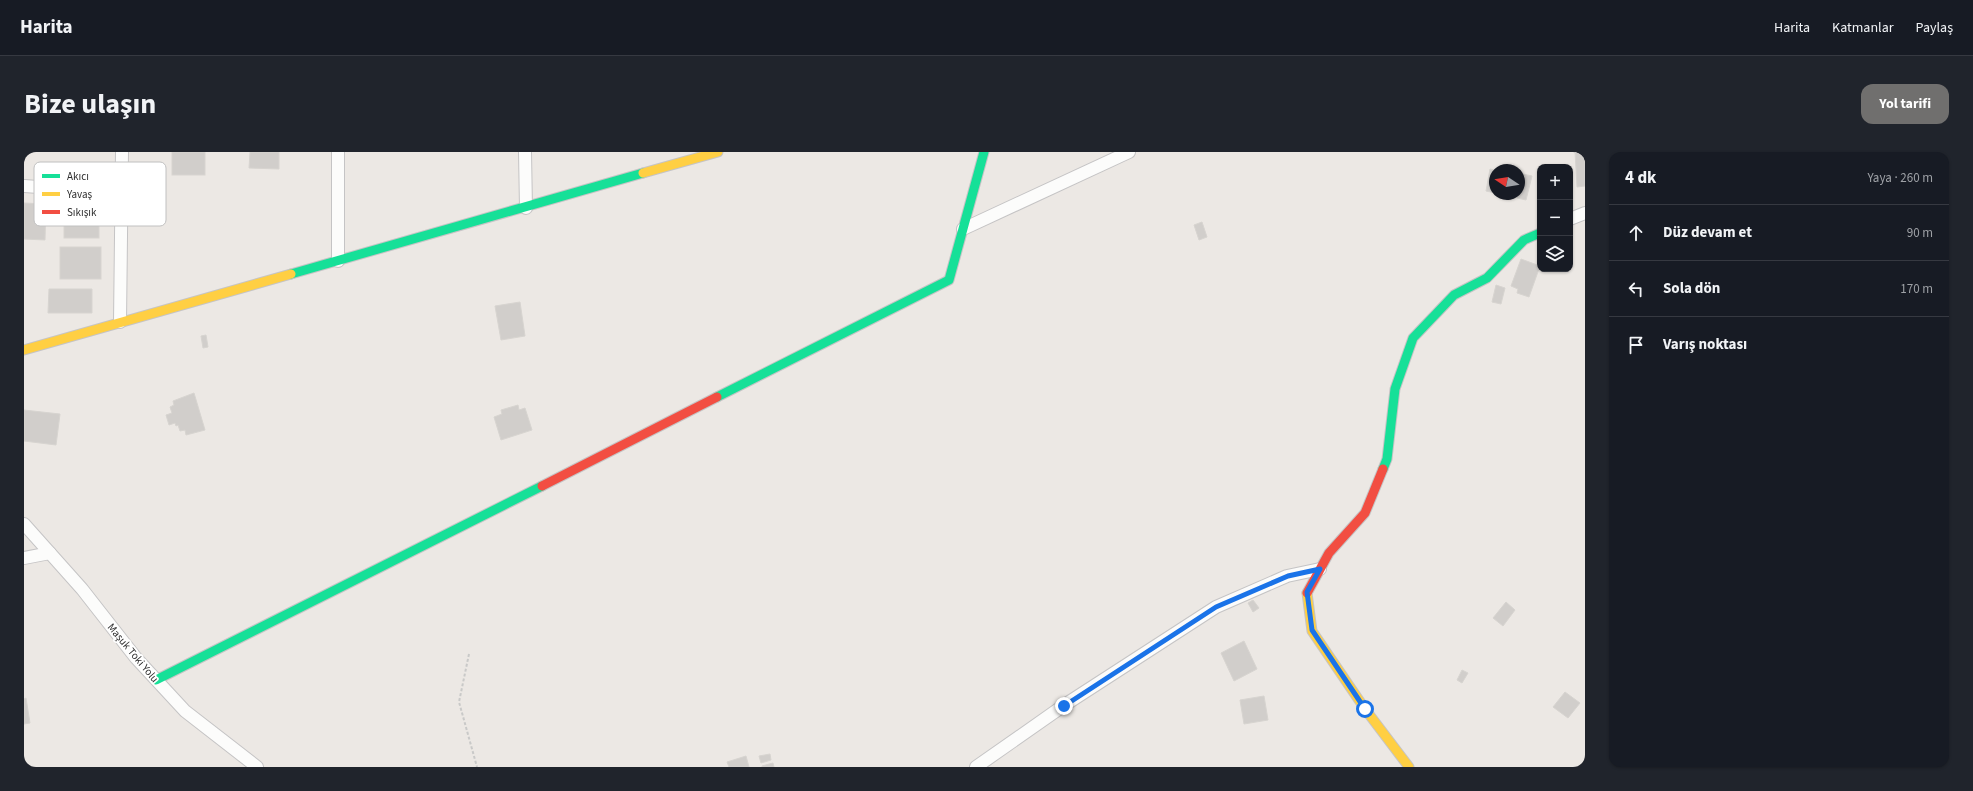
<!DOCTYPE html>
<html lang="tr">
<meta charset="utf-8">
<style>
body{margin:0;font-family:"Source Sans 3",sans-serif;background:#20242c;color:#f1f3f6}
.controls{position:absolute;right:12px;top:12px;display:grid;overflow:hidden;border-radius:8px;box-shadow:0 1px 3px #0004}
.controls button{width:36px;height:36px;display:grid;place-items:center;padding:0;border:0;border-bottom:1px solid #363941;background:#171b24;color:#f1f3f6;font:20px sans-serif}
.compass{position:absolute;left:1465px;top:12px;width:36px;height:36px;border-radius:50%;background:#171b24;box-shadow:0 1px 3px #0004;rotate:282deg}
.stop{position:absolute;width:12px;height:12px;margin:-9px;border:3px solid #1a73e8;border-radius:50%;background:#fff}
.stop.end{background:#1a73e8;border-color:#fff;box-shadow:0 1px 4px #0008}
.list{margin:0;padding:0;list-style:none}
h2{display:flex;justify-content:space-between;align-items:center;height:52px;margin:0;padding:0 16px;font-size:17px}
h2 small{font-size:13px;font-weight:400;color:#9ea1a6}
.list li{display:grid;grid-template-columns:26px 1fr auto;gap:12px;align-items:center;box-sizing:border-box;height:56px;padding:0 16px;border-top:1px solid #363941}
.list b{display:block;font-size:15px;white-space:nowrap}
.list em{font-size:13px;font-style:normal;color:#9ea1a6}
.icon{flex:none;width:22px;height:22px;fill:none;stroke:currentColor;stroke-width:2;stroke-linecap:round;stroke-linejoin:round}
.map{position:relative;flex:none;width:1561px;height:615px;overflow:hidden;border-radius:12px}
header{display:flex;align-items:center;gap:24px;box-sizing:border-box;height:56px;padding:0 20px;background:#171b24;border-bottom:1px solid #363941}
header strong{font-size:19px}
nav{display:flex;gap:22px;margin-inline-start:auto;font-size:14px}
.intro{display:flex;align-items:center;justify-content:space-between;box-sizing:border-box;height:96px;padding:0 24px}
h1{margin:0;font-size:28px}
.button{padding:10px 18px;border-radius:12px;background:#706f6e;color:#fff;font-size:14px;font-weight:700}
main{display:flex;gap:24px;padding:0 24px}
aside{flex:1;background:#171b24;border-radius:12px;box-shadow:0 1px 3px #0004}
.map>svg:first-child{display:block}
.building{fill:#d1cecb;stroke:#d7d4d0}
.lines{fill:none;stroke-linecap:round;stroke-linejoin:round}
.street-casing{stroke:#c5c4c5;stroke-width:14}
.fast-casing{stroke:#c5c4c5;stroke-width:11}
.slow-casing{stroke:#c5c4c5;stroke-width:11}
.jam-casing{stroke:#c5c4c5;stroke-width:11}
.path{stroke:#c9c9c8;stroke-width:2;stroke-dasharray:3 2;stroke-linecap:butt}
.street{stroke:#fcfcfb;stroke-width:12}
.fast{stroke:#16e098;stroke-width:9}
.slow{stroke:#ffcf43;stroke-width:9}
.jam{stroke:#f24e42;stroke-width:9}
.route{stroke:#1a73e8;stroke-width:5}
.labels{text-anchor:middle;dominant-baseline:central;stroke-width:3.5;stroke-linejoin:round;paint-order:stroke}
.street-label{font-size:11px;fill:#2e2e2e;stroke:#fff}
.key{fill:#fff;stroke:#c0c0c0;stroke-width:1}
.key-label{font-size:11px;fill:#2e2e2e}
</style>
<header>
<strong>Harita</strong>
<nav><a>Harita</a><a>Katmanlar</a><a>Paylaş</a></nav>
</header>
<div class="intro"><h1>Bize ulaşın</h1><a class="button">Yol tarifi</a></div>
<main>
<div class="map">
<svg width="1561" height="615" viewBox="0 0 1561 615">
<rect width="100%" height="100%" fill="#ece8e4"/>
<g class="building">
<rect x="148" y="0" width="33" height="23"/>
<polygon points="226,0 255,0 255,17 225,16"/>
<polygon points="1551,0 1561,0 1561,34 1553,35"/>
<polygon points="1466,17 1471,18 1471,41 1462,39"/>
<polygon points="1499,22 1508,24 1502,48 1493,46"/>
<polygon points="0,51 22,52 21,88 0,87"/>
<rect x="40" y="55" width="35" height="31"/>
<polygon points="1178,70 1183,85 1175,88 1170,73"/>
<rect x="36" y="95" width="41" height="32"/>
<polygon points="1497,107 1516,114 1505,145 1493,141 1494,137 1487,134"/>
<polygon points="1472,133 1481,136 1477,152 1468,150"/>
<polygon points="25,137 68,137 68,161 24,161"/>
<polygon points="496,150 501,184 477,188 471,154"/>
<polygon points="182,183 184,195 179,196 177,184"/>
<polygon points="170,241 181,278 162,283 161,278 156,279 154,273 152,274 151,271 145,273 142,263 148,261 146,255 150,253 149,249"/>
<polygon points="494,253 495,258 501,256 508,278 477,288 470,265 478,262 477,258"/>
<polygon points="0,258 36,262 32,293 0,289"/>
<polygon points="1229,448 1235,456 1229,460 1224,451"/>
<polygon points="1482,450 1491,458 1479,474 1469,466"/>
<polygon points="1220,489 1233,517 1210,529 1197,501"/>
<polygon points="1438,518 1444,521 1438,531 1433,528"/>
<polygon points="1541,540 1556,551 1544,566 1529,555"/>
<polygon points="1240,544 1244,568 1220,572 1216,548"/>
<polygon points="2,546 6,571 0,572 0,547"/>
<polygon points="746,602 747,608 737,611 735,604"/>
<polygon points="722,604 725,615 705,615 703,610"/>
<polygon points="749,611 750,615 738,615 738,614"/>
</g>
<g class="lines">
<g class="street-casing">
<g id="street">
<polyline points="501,0 502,56"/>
<polyline points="0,34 98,41"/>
<polyline points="1546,67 1561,61"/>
<polyline points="939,77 1105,0"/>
<polyline points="314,109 314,0"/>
<polyline points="96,170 98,0"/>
<polyline points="0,372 58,437 112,506 161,559 233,615"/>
<polyline points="0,406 26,401"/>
<polyline points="952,615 1039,554 1192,455 1263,424 1296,417"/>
</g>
</g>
<g class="fast-casing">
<g id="fast">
<polyline points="267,122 619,21"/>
<polyline points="693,245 925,128 960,0"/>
<polyline points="1359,317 1363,307 1371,237 1389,186 1430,143 1463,126 1500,88 1516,81"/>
<polyline points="132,528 518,334"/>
</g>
</g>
<g class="slow-casing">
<g id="slow">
<polyline points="619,21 694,0"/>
<polyline points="0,198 267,122"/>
<polyline points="1283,441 1288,479 1341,557 1385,615"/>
</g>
</g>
<g class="jam-casing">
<g id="jam">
<polyline points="518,334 693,245"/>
<polyline points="1283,441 1305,401 1341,361 1359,317"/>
</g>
</g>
<polyline class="path" points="445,502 435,550 453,615"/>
<use href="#street" class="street"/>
<use href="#fast" class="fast"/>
<use href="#slow" class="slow"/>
<use href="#jam" class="jam"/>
</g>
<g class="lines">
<polyline class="route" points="1040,554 1192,455 1264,424 1296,417 1283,440 1288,478 1341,557"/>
</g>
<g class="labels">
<g class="street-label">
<text transform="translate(109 501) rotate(50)">Maşuk Toki Yolu</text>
</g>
</g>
<rect x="10" y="10" width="132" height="64" rx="6" class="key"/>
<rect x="18" y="22" width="18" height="4" fill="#16e098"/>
<rect x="18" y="40" width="18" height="4" fill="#ffcf43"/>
<rect x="18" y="58" width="18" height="4" fill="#f24e42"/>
<g class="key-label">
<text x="43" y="28">Akıcı</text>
<text x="43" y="46">Yavaş</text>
<text x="43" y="64">Sıkışık</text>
</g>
</svg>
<div class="controls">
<button>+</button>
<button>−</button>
<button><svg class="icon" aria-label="layers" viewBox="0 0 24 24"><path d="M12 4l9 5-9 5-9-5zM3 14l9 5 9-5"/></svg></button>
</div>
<svg class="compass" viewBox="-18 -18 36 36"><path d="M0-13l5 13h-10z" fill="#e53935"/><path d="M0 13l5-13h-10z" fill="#9ea1a6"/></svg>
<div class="stop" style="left:1341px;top:557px"></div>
<div class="stop end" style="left:1040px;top:554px"></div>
</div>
<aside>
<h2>4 dk<small>Yaya · 260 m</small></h2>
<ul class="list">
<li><svg class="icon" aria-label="ahead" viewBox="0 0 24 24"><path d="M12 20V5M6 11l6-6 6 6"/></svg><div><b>Düz devam et</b></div><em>90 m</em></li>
<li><svg class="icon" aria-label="left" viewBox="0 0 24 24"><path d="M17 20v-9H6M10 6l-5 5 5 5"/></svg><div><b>Sola dön</b></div><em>170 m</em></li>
<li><svg class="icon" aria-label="arrive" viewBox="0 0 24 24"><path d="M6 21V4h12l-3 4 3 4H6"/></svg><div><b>Varış noktası</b></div></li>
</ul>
</aside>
</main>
